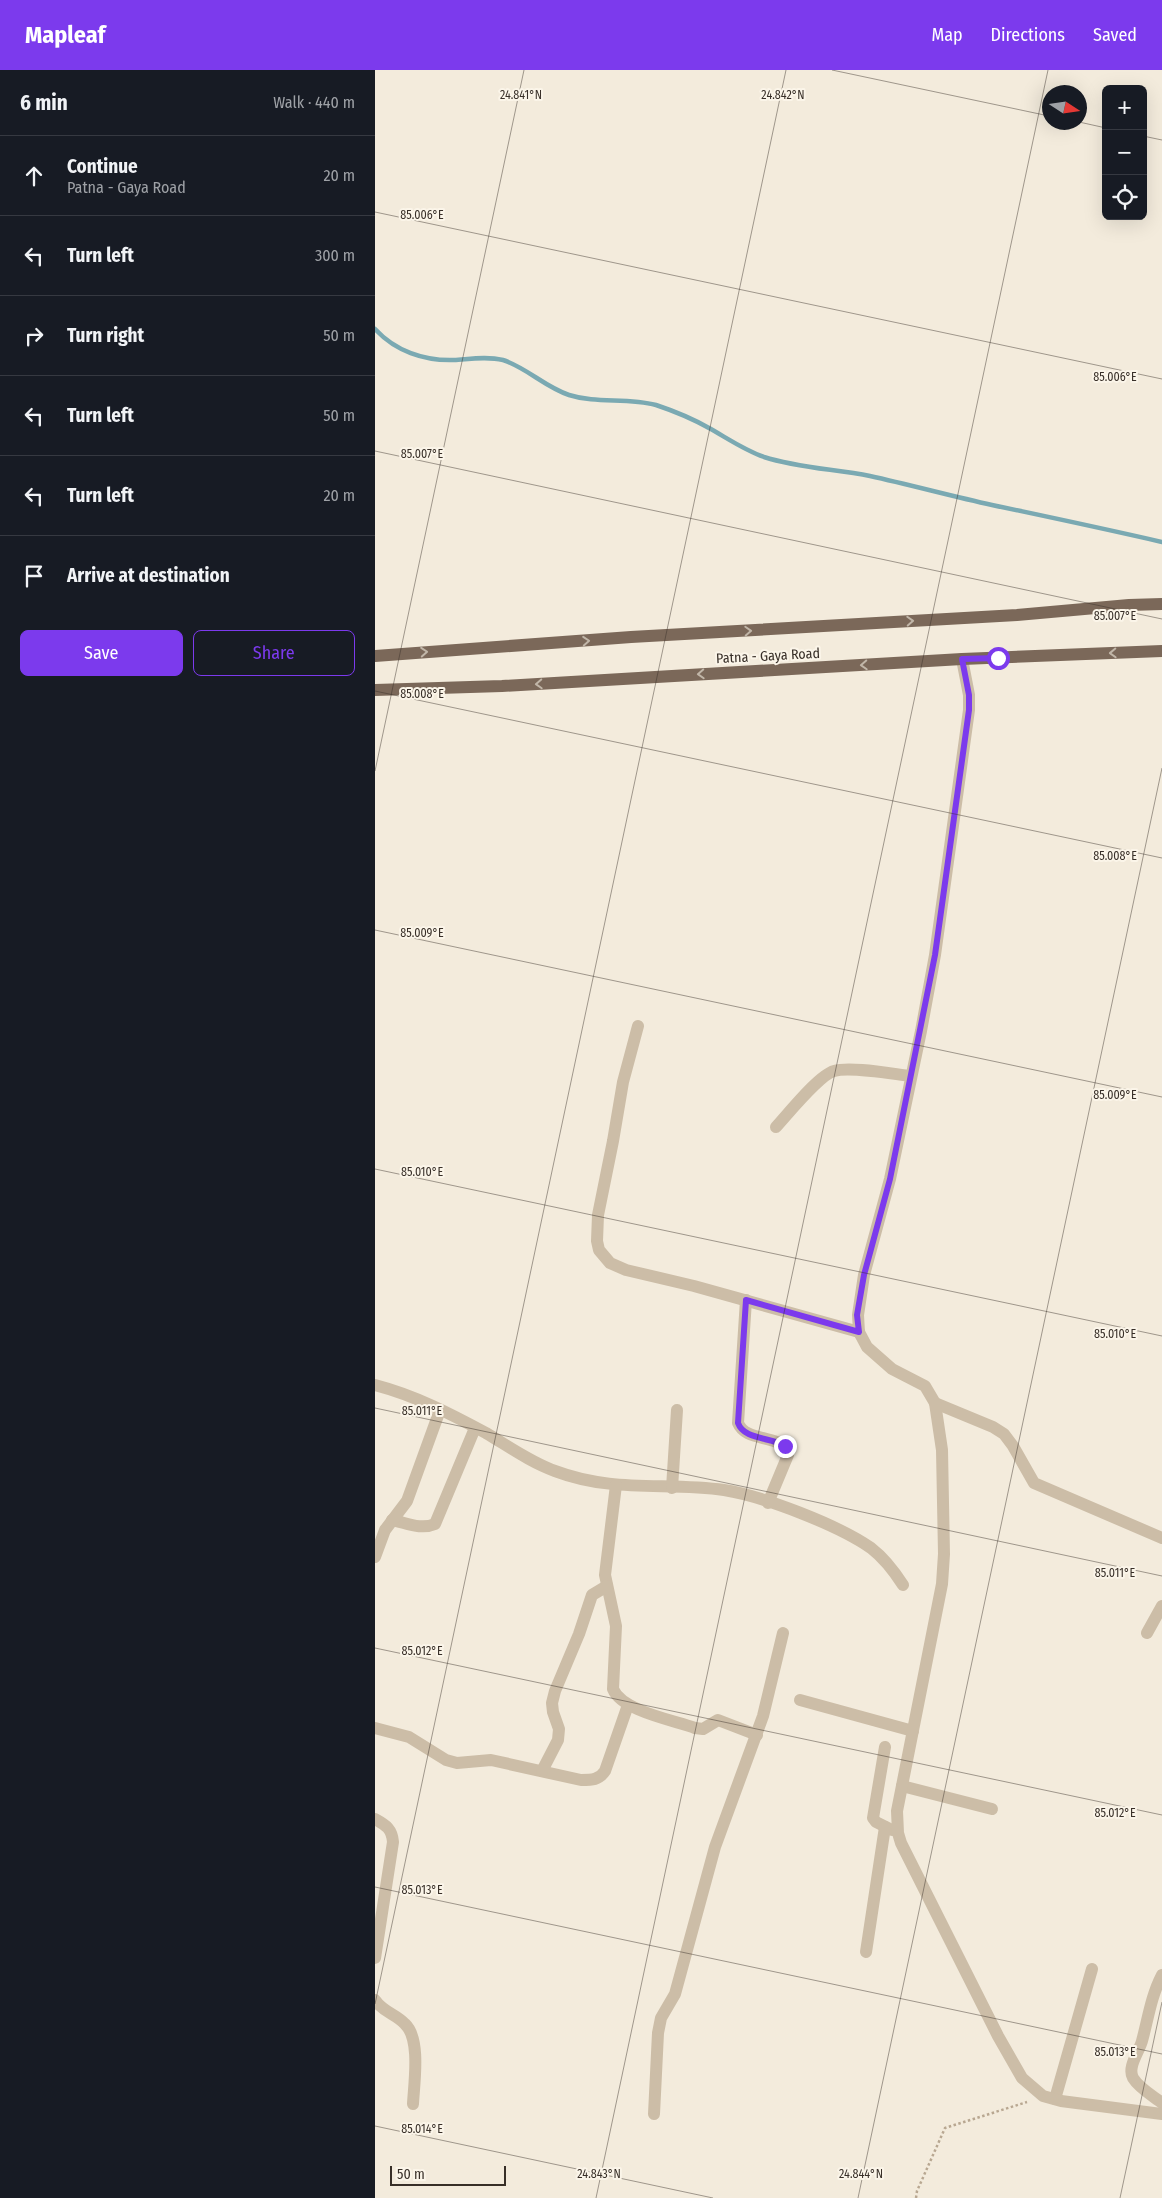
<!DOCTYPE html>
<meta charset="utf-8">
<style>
body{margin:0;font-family:"Fira Sans Condensed",sans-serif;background:#20242c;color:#f1f3f6}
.controls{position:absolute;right:15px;top:15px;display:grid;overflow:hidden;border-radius:8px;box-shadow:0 5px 20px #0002}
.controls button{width:45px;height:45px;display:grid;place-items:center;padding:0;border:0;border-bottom:1px solid #363941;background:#171b24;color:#f1f3f6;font:25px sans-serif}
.compass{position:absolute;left:667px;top:15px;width:45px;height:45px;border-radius:50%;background:#171b24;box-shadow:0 5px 20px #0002;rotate:102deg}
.scale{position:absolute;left:15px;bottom:12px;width:116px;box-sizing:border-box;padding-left:5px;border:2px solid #382f28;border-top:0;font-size:14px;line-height:18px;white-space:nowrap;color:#382f28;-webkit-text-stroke:4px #fbf5e9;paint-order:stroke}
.stop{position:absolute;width:15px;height:15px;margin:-11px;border:4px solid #7c3aed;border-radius:50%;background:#fff}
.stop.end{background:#7c3aed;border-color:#fff;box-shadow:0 1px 5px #0008}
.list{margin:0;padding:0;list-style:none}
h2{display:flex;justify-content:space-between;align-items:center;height:65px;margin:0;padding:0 20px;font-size:21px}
h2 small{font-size:16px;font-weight:400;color:#9ea1a6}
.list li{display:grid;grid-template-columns:32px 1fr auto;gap:15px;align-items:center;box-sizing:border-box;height:80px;padding:0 20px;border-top:1px solid #363941}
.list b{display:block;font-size:19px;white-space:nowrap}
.list p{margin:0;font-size:16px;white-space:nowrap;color:#9ea1a6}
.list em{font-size:16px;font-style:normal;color:#9ea1a6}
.actions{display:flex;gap:10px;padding:15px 20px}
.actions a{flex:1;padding:11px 0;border:1px solid #7c3aed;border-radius:8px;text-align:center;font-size:18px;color:#7c3aed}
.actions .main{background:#7c3aed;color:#fff}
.icon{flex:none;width:28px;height:28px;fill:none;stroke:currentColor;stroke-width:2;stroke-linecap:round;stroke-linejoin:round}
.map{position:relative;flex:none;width:787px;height:2128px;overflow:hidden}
header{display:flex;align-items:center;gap:30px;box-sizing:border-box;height:70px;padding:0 25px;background:#7c3aed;color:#fff}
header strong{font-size:24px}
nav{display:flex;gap:28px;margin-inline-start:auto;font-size:18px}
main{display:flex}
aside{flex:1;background:#171b24}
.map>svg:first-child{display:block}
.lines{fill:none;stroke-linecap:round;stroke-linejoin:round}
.stream{stroke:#7aa9b2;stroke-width:4.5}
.path{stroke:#b8a791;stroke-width:2.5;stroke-dasharray:2.5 2.5;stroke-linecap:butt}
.minor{stroke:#ccbda7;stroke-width:12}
.tertiary{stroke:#ccbda7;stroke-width:12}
.primary{stroke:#7b6859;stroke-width:12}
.oneway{stroke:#c1b6a8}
.route{stroke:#7c3aed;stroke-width:6}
.ticks{fill:none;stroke:#382f28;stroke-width:1;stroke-opacity:0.45}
.labels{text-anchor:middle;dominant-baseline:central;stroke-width:4;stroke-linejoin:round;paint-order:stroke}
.street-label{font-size:14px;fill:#382f28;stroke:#fbf5e9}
.ticks-label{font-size:12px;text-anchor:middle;fill:#382f28;stroke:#fbf5e9;stroke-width:4;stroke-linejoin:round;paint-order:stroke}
</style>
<header>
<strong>Mapleaf</strong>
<nav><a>Map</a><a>Directions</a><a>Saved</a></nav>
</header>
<main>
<aside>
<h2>6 min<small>Walk · 440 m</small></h2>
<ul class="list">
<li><svg class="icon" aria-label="ahead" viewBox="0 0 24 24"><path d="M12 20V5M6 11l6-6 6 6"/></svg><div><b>Continue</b><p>Patna - Gaya Road</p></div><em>20 m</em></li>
<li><svg class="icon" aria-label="left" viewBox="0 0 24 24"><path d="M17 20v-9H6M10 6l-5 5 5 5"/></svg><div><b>Turn left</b></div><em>300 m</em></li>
<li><svg class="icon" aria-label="right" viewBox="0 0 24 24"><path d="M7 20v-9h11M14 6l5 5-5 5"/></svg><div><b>Turn right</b></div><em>50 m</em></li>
<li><svg class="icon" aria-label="left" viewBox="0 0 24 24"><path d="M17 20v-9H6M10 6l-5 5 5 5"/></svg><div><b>Turn left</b></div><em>50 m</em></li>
<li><svg class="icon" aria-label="left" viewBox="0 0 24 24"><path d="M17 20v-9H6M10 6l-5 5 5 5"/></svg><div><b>Turn left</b></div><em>20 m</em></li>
<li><svg class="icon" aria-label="arrive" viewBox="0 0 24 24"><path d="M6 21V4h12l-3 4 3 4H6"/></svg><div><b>Arrive at destination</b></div></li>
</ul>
<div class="actions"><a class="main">Save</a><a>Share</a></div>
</aside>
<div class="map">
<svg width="787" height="2128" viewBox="0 0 787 2128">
<rect width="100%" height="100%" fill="#f3ebdc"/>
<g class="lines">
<path class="stream" d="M 0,259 C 20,281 49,291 79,290 C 95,289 112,286 128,290 C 152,298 170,317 194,325 C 222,334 252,327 281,335 C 299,341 318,349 334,358 C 352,368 369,380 389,387 C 423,398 460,399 495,406 C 536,415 576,426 617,435 C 674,447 730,459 787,472"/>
<polyline class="path" points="541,2128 542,2121 570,2058 652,2032"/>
<g class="minor">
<polyline points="263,956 248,1012 238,1071 223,1145 222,1171 224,1180 235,1193 251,1200 319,1216 484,1262"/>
<path d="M 401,1057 C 413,1044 444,1005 459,1001 C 475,996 518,1004 536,1006"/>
<path d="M 371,1230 L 363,1353 C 371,1372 400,1364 413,1380 L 413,1385 L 393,1433"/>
<path d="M 0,1315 C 39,1325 76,1344 111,1363 C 133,1376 155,1392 180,1401 C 238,1423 291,1412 349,1420 C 388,1426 463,1455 496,1478 C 509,1488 519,1501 528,1515"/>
<polyline points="560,1333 618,1357 629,1364 638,1376 659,1413 787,1468"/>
<path d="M 241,1415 L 230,1505 L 241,1556 L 238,1619 C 247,1641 298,1650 320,1658 L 328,1659 L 343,1650 L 382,1665"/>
<polyline points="297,1418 302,1340"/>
<path d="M 17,1450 C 32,1453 46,1460 60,1454 L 100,1358"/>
<polyline points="0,1487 10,1460 32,1431 65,1340"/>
<polyline points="772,1563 787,1536"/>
<polyline points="425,1630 538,1661"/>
<path d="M 0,1658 L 34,1667 L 71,1690 L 82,1693 L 116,1690 L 206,1710 C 217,1710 224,1710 230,1701 L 253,1635"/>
<polyline points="510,1677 498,1748 501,1752 517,1760"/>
<polyline points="167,1701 183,1670 184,1659 178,1642 177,1633 180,1621 204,1564 217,1525 232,1516"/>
<polyline points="527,1716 617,1739"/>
<path d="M 0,1749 C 11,1755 17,1759 18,1772 L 0,1888"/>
<polyline points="491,1882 510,1757"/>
<path d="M 787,1905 C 776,1926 773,1949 767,1971 C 764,1982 752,1997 758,2008 C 764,2018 778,2026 787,2033"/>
<path d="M 0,1930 C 8,1942 21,1944 30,1954 C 46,1969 39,2013 38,2034"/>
<polyline points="680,2029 717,1899"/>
<polyline points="279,2044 283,1963 286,1948 300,1924 340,1777 388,1646 408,1563"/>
</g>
<polyline class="tertiary" points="587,589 594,625 594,640 560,885 546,961 515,1109 489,1205 483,1245 484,1262 492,1277 517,1299 550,1316 560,1333 567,1380 569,1484 567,1514 522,1741 523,1763 526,1773 623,1966 647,2008 668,2026 686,2031 787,2044"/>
<g class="primary">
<polyline points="0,586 256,567 642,545 754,535 787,534"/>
<polyline points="0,620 127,616 587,589 787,581"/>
</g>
</g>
<defs><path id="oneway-chevron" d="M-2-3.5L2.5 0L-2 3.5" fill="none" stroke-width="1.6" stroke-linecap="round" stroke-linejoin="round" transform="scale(1.25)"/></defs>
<g class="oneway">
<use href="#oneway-chevron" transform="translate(535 551) rotate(-3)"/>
<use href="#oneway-chevron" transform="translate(373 561) rotate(-3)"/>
<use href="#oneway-chevron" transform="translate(211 571) rotate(-4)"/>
<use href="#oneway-chevron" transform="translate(49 582) rotate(-4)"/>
<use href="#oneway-chevron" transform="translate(738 583) rotate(178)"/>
<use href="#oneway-chevron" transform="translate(489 595) rotate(177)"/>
<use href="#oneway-chevron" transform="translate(326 604) rotate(177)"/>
<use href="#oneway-chevron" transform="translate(164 614) rotate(177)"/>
</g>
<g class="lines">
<path class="route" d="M 410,1376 C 396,1367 369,1370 363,1353 L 371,1230 L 484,1262 L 482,1245 L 489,1205 L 515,1109 L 560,885 L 594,640 L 594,625 L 587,589 L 623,588"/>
</g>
<path class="ticks" d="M 457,0 L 674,46M 704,52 L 731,58M 768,66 L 787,70M 0,142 L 787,309M 0,381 L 787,549M 0,621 L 787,788M 0,701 L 149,0M 0,860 L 787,1027M 0,1099 L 787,1266M 0,1338 L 787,1506M 0,1578 L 787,1745M 0,1817 L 787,1984M 0,1934 L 411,0M 0,2056 L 338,2128M 221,2128 L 673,0M 483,2128 L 787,698M 745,2128 L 787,1932"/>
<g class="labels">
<g class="street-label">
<text transform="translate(393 586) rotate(-3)">Patna - Gaya Road</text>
</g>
</g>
<g class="ticks-label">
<text x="146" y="29">24.841°N</text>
<text x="408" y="29">24.842°N</text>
<text x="47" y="149">85.006°E</text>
<text x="740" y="311">85.006°E</text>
<text x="47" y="388">85.007°E</text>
<text x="740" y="550">85.007°E</text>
<text x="47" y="628">85.008°E</text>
<text x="740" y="790">85.008°E</text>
<text x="47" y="867">85.009°E</text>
<text x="740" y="1029">85.009°E</text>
<text x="47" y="1106">85.010°E</text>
<text x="740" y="1268">85.010°E</text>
<text x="47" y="1345">85.011°E</text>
<text x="740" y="1507">85.011°E</text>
<text x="47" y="1585">85.012°E</text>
<text x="740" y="1747">85.012°E</text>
<text x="47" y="1824">85.013°E</text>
<text x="740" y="1986">85.013°E</text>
<text x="47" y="2063">85.014°E</text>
<text x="224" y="2108">24.843°N</text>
<text x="486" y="2108">24.844°N</text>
</g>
</svg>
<div class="controls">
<button>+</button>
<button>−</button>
<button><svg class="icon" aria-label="locate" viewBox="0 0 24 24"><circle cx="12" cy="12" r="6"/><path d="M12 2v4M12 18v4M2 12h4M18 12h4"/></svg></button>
</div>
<svg class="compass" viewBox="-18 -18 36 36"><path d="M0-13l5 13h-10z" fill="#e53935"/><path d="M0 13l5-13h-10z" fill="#9ea1a6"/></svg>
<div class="scale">50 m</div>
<div class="stop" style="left:623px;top:588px"></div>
<div class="stop end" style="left:410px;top:1376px"></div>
</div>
</main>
